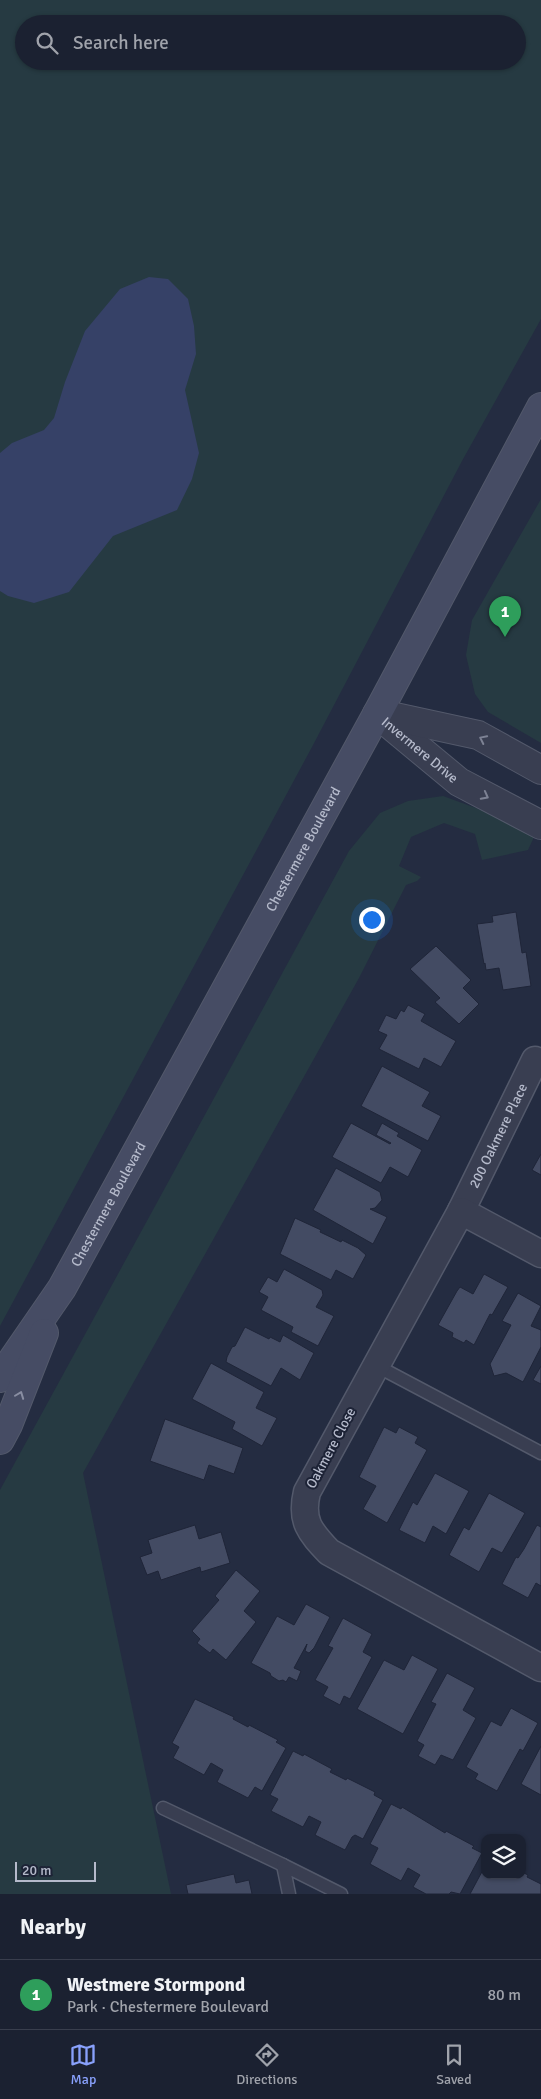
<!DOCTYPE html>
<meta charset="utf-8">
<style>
body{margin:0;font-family:Signika,sans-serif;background:#282e3d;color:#f1f3f6}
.controls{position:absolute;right:15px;bottom:15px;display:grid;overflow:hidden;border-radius:10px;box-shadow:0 1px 4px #0004}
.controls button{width:45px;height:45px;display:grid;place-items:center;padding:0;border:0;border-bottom:1px solid #393e4d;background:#1b2131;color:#f1f3f6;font:25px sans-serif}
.scale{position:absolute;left:15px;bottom:12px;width:81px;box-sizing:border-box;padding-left:5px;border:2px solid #b5bacb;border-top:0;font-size:14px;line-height:18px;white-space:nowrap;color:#b5bacb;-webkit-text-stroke:4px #1d2336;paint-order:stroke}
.you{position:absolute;left:371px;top:919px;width:18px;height:18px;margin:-12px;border:4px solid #fff;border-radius:50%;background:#1a73e8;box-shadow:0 0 0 8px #1a73e833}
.badge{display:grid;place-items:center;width:32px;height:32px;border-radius:50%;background:#89a1fc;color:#fff;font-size:16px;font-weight:700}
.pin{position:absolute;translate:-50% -41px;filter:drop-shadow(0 1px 2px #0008)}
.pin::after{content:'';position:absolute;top:26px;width:18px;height:15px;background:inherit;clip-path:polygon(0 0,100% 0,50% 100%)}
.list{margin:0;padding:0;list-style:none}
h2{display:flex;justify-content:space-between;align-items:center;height:65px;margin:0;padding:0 20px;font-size:21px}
h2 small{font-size:16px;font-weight:400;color:#a0a3ab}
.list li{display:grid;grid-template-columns:32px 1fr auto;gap:15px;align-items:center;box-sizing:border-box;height:70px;padding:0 20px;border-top:1px solid #393e4d}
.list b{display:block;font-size:19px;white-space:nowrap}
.list p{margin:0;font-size:16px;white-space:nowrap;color:#a0a3ab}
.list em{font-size:16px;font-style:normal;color:#a0a3ab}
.icon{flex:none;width:28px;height:28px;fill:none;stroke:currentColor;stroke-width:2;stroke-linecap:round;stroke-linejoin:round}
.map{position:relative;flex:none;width:541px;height:1894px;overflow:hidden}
.search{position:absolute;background:#1b2131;box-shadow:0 1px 4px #0004;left:15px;right:15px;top:15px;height:55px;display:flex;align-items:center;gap:12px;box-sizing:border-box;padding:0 18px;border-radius:28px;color:#a0a3ab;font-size:19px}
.sheet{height:135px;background:#1b2131}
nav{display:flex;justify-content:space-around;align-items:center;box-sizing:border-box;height:70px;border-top:1px solid #393e4d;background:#1b2131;font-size:14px;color:#a0a3ab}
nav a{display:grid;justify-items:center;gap:2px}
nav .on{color:#89a1fc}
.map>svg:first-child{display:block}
.green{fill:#263a42;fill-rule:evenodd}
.water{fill:#364167}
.building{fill:#434b63;stroke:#1f2538}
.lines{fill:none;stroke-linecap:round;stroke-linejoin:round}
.service-casing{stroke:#53596b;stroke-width:15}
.minor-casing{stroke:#53596b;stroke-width:29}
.tertiary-casing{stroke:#53596b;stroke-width:30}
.secondary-casing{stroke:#53596b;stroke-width:30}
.service{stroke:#393e51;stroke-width:12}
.minor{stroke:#393e51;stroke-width:26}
.tertiary{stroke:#393e51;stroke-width:28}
.secondary{stroke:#464c64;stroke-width:28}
.oneway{stroke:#7d8294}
.oneway2{stroke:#898ea2}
.labels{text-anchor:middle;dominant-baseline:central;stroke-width:4;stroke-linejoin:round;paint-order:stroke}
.street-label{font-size:14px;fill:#b5bacb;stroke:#1d2336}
</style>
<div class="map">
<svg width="541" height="1894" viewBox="0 0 541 1894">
<rect width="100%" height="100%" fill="#242c41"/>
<g class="green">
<path d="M 0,0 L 541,0 L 541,319 L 462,461 L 312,747 L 0,1326 ZM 24,24 L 517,24 L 517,61 L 24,61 Z"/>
<polygon points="541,499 541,743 488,712 475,694 466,655 472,620"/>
<polygon points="443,796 484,811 534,837 528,850 482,860 475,834 444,823 411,837 399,866 421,877 417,881 406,885 359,978 83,1473 171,1894 0,1894 0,1490 349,851 380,813 408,801"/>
</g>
<polygon class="water" points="149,277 168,279 188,299 194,326 196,354 185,390 199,453 192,479 177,510 113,536 69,592 34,603 8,596 0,591 0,453 12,443 44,430 54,418 65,382 85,331 120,289"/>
<g class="building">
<polygon points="516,912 522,953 526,952 531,986 503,990 499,968 486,970 485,963 484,964 477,924 493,922 492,916"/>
<polygon points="436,946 471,980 463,988 479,1004 459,1024 435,1002 440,998 410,969"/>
<polygon points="408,1005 425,1014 421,1021 456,1041 441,1067 424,1058 419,1069 379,1049 387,1035 378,1031 386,1015 396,1019 401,1010 404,1012"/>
<polygon points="382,1066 430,1092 422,1106 441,1116 428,1141 361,1106"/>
<polygon points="351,1123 390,1144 391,1143 376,1135 382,1123 399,1133 397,1136 422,1150 408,1177 390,1167 381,1183 332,1157"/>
<polygon points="541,1154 541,1175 532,1170"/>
<polygon points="336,1168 380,1192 382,1200 375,1208 370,1209 387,1217 373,1244 313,1210"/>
<polygon points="295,1218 321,1230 320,1232 341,1242 342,1240 358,1248 366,1255 353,1279 336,1270 331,1280 280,1254"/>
<polygon points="284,1269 322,1290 323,1295 316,1307 334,1316 318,1346 291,1332 293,1327 261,1310 268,1297 259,1292 268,1277 277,1282"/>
<polygon points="484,1274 508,1287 492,1315 490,1314 474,1345 466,1340 464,1343 452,1337 453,1333 438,1325 457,1291 460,1287 473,1294"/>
<polygon points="518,1293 541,1306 531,1326 541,1330 541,1347 523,1382 506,1373 494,1376 490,1364 511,1325 502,1321"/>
<polygon points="245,1327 269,1339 270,1337 280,1342 283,1335 314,1353 300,1380 281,1368 271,1386 226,1362 227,1357 232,1347 235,1346"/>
<polygon points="211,1363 264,1392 256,1408 277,1418 262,1446 232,1429 235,1422 192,1399"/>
<polygon points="541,1366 541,1384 533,1380"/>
<polygon points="165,1419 243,1448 234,1474 209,1465 204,1480 150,1461"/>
<polygon points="384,1427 396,1433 399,1427 418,1437 415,1443 427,1450 387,1523 363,1509 376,1486 359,1477"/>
<polygon points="435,1473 469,1491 446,1534 433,1526 425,1543 399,1530 413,1502 417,1505"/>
<polygon points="489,1493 525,1513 502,1553 492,1548 479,1572 449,1555 464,1527 469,1530"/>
<polygon points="195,1525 199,1539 221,1532 230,1563 201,1572 200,1567 161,1580 158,1571 147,1575 140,1557 152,1553 148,1540"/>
<polygon points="537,1525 541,1527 541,1586 536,1583 528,1598 502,1584 516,1557 518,1558 524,1549"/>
<polygon points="236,1570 260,1591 244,1611 256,1622 226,1660 213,1649 210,1653 197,1643 200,1639 192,1631 219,1600 215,1596"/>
<polygon points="306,1604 330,1617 314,1648 309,1653 305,1651 307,1644 294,1668 301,1671 297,1681 289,1677 286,1682 283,1680 279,1681 271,1676 270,1673 251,1663 277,1616 294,1625"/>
<polygon points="343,1618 372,1634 363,1652 372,1657 350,1699 344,1696 340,1705 323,1696 328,1687 315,1680 333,1648 328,1646"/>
<polygon points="412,1655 438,1669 403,1734 357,1709 384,1660 404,1670"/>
<polygon points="447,1673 475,1688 463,1710 476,1718 453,1760 441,1755 435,1765 418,1756 424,1745 417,1741 436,1704 431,1702"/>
<polygon points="195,1699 234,1717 233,1719 248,1727 249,1725 278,1740 276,1742 286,1748 262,1791 255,1787 248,1798 217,1782 223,1770 211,1763 204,1775 173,1758 179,1747 172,1743"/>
<polygon points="511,1708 538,1723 523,1751 520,1749 497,1791 475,1779 478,1774 466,1767 491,1721 501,1726"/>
<polygon points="541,1746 541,1795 521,1784"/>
<polygon points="293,1751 303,1756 304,1754 332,1769 330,1772 346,1780 347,1778 375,1792 374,1795 383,1800 363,1839 355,1835 352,1837 345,1850 315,1835 321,1822 309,1816 303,1827 271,1811 278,1799 270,1795"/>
<polygon points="391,1804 401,1809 402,1807 445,1833 446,1831 474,1846 472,1848 482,1853 460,1894 451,1892 449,1894 426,1894 413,1887 420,1875 408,1868 401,1881 370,1864 378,1848 370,1844"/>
<polygon points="485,1866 485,1875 522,1875 522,1872 528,1875 527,1877 541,1884 541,1894 470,1894"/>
<polygon points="234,1874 236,1883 249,1880 252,1894 188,1894 186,1885"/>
</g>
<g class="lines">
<g class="service-casing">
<g id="service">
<polyline points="375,1365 541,1453"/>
<polyline points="163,1808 283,1865"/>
<polyline points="289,1894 283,1865 341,1894"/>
</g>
</g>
<g class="minor-casing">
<g id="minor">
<path id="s1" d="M 461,1211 L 535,1060"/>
<path d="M 541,1254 L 461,1211 L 307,1492 C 300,1521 310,1532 329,1552 L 541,1668"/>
</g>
</g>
<g class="tertiary-casing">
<g id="tertiary">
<path id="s2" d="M 377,714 L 459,782 L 541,825"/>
<polyline points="381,714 478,735 541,770"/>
</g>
</g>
<g class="secondary-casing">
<g id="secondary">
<path id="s3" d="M 0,1378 L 62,1288 L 377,714 L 541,407"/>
<polyline points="0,1440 8,1425 44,1333"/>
</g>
</g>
<use href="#service" class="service"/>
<use href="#minor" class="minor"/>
<use href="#tertiary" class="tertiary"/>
<use href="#secondary" class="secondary"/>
</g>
<defs><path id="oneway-chevron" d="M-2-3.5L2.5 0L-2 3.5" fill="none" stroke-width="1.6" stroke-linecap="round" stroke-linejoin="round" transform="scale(1.25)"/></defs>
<g class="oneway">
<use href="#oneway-chevron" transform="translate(483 739) rotate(-154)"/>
<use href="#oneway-chevron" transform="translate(485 796) rotate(28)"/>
</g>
<use class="oneway2" href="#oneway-chevron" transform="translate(20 1395) rotate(-69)"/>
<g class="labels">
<g class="street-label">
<text stroke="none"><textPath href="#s2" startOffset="56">Invermere Drive</textPath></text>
<text stroke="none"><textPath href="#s3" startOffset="610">Chestermere Boulevard</textPath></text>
<text stroke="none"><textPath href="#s1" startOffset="84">200 Oakmere Place</textPath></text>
<text stroke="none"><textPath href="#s3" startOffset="205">Chestermere Boulevard</textPath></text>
<text transform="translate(331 1448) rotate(-62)">Oakmere Close</text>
</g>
</g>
</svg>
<div class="controls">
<button><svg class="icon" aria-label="layers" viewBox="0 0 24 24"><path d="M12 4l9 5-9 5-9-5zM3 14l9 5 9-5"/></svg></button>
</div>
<div class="scale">20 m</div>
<div class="you"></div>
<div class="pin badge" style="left:505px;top:637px;background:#2e9e5b">1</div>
<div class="search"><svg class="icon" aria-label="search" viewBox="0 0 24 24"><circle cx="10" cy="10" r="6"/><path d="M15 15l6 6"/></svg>Search here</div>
</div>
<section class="sheet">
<h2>Nearby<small></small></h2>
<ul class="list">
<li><span class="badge" style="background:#2e9e5b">1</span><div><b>Westmere Stormpond</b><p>Park · Chestermere Boulevard</p></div><em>80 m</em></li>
</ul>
</section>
<nav>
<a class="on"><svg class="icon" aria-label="map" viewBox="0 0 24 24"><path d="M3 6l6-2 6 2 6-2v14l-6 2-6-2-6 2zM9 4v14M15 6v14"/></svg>Map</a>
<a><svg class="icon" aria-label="directions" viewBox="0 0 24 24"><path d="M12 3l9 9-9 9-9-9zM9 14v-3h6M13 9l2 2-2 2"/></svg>Directions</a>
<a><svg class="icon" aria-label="saved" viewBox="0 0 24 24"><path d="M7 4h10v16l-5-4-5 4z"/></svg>Saved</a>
</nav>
